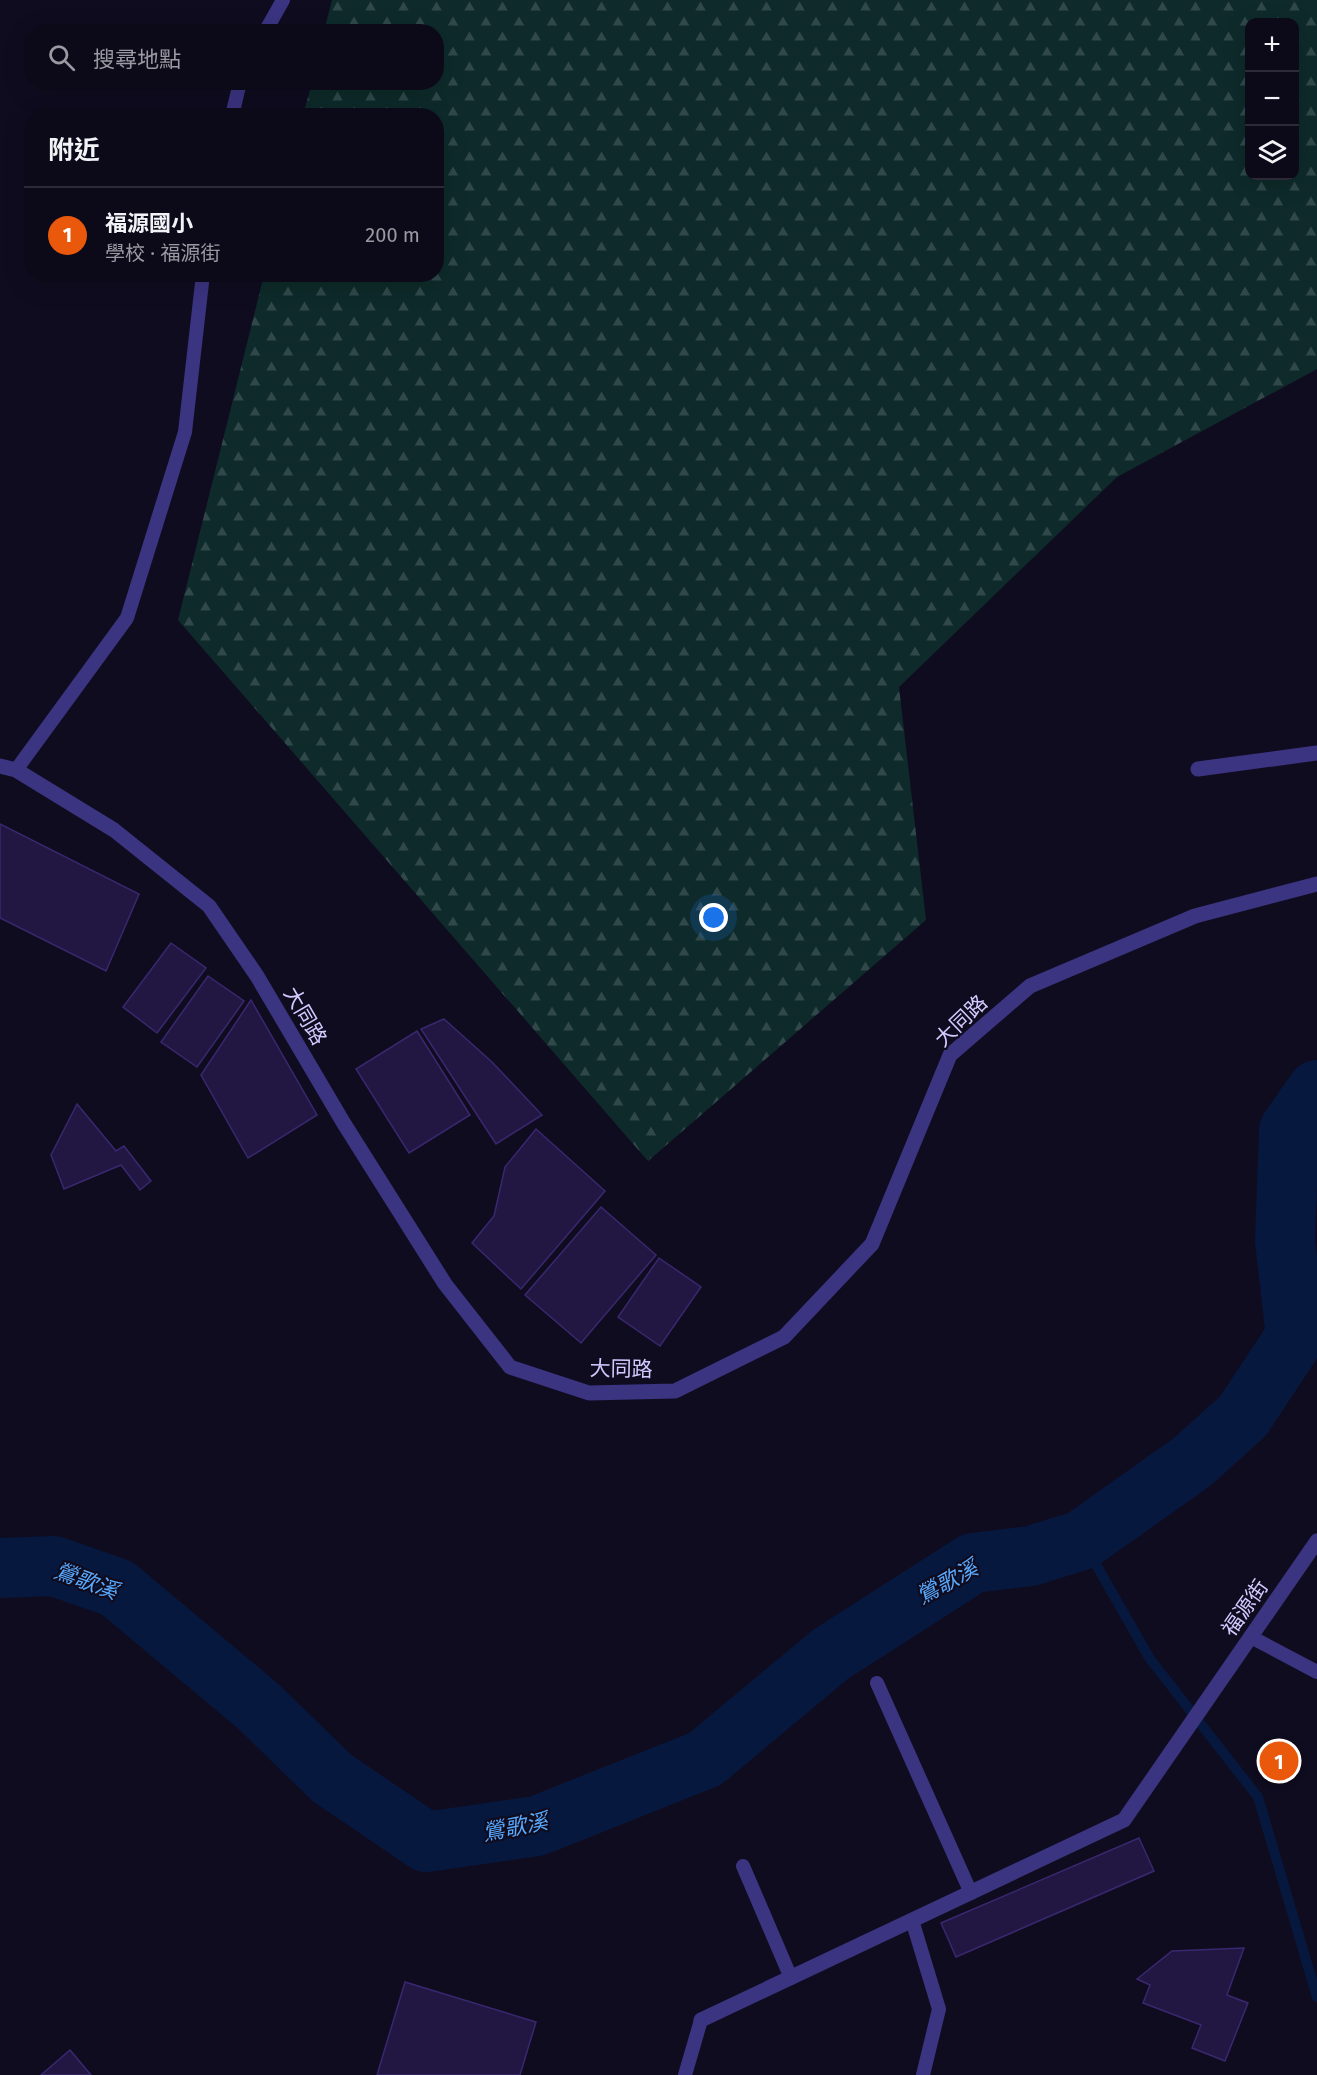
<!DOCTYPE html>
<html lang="zh-TW">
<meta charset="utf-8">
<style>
body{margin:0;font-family:"Fira Sans","Noto Sans TC",sans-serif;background:#151221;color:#f1f3f6}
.controls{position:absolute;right:18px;top:18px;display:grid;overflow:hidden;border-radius:12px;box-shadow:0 6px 24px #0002}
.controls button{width:54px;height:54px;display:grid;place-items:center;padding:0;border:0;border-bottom:2px solid #2c2a37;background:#0c0918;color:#f1f3f6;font:30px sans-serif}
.you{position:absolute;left:714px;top:918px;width:21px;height:21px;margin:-15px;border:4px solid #fff;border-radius:50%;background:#1a73e8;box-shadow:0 0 0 9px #1a73e833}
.badge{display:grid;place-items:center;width:39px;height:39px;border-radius:50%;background:#ea580c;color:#fff;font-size:20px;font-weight:700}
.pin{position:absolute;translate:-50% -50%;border:3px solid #fff;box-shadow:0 2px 6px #0006}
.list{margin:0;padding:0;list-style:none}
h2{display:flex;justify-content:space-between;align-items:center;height:78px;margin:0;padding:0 24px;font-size:26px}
h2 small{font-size:20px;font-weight:400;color:#9a9aa2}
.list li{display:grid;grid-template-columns:39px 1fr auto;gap:18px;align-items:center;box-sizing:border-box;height:96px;padding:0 24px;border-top:2px solid #2c2a37}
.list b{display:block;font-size:22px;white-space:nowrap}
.list p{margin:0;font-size:20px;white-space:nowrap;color:#9a9aa2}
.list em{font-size:20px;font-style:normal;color:#9a9aa2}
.icon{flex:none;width:33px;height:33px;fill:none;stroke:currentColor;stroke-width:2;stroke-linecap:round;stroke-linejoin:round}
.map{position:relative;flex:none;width:1317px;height:2075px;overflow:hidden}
.search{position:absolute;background:#0c0918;box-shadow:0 6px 24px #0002;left:24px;top:24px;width:420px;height:66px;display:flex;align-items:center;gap:15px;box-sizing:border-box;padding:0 21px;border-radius:24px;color:#9a9aa2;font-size:22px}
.panel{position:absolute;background:#0c0918;box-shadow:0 6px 24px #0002;left:24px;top:108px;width:420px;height:174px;border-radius:24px}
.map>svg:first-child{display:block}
.forest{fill:url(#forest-firs);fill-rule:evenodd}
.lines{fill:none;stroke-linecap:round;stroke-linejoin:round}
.stream{stroke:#07183e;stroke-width:10}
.river{stroke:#07183e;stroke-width:60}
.building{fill:#221742;stroke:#39286f;stroke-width:1.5}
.service{stroke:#3b3481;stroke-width:14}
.minor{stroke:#3b3481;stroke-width:15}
.tertiary{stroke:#3b3481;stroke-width:15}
.labels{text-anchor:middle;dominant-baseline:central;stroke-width:4.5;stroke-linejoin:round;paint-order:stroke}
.street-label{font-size:21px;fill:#d3caff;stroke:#100c20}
.water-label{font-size:22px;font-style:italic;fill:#58aaff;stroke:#100c20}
</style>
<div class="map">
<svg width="1317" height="2075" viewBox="0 0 1317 2075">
<defs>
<pattern id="forest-firs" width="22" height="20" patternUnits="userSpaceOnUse" patternTransform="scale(1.5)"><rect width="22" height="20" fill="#0e2a2a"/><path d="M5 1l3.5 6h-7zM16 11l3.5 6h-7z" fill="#30484a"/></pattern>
</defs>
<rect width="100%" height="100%" fill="#100c20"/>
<path class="forest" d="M 332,0 L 1317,0 L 1317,369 L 1117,477 L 899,687 L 926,920 L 648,1161 L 178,620 L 264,275 L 436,274 L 436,116 L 303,115 L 312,83 L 436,82 L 436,32 L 324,31 ZM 1250,22 L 1294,22 L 1294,176 L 1250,176 Z"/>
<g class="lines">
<polyline class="stream" points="1082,1540 1150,1659 1258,1797 1317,1997"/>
<polyline class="river" points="0,1568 54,1566 117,1588 258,1706 332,1778 426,1842 537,1826 705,1759 831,1654 973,1563 1031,1556 1082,1540 1192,1462 1243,1416 1296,1336 1285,1241 1289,1130 1317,1090"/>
</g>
<g class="building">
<polygon points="0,824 139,894 106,971 0,918"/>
<polygon points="171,943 206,968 157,1033 123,1007"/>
<polygon points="208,976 244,1001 197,1067 161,1042"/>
<polygon points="251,1000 317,1115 248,1158 201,1075"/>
<polygon points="444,1019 492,1062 542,1115 496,1144 421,1029"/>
<polygon points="417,1031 470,1115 409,1153 356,1069"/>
<polygon points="77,1104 116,1151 124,1146 151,1181 140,1190 121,1165 64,1189 51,1155"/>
<polygon points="536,1129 605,1191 521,1289 472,1243 494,1216 505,1167"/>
<polygon points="601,1207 656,1255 581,1343 525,1295"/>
<polygon points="659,1258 701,1287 660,1346 618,1317"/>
<polygon points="1139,1838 1154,1871 956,1957 941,1923"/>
<polygon points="1244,1948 1227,1995 1248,2003 1225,2061 1192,2048 1201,2025 1143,2003 1150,1985 1137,1979 1172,1951"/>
<polygon points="405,1982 536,2022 520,2075 377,2075"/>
<polygon points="70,2050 91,2075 41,2075"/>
</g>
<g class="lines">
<g class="service">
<polyline points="265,32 283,0"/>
<polyline points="232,116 240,82"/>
<polyline points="16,770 127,618 185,432 203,274"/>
<polyline points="1251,1637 1317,1672"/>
<polyline points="877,1683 971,1893"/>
<polyline points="743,1866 791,1978"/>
<polyline points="912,1920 939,2009 923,2075"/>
<polyline points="685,2075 701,2020"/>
</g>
<g class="minor">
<polyline points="1198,769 1317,753"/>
<polyline points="701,2020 1124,1820 1317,1541"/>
</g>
<polyline class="tertiary" points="0,766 16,770 114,830 209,906 257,976 343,1122 445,1284 510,1367 589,1393 675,1391 784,1337 872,1244 950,1055 1030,986 1195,916 1317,884"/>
</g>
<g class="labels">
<g class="street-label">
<text transform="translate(305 1016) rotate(60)">大同路</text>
<text transform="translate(961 1021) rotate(-44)">大同路</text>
<text transform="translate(621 1369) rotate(1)">大同路</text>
<text transform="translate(1245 1608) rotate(-55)">福源街</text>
</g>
<g class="water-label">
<text transform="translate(86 1581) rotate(20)">鶯歌溪</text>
<text transform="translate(947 1582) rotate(-29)">鶯歌溪</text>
<text transform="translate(515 1827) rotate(-11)">鶯歌溪</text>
</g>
</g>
</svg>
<div class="controls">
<button>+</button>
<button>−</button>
<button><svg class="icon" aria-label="layers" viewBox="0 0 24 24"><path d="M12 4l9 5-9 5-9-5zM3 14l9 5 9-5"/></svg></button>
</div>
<div class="you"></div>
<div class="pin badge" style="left:1279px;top:1761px">1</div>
<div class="search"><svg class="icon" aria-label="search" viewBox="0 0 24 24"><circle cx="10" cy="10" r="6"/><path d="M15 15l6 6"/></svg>搜尋地點</div>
<section class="panel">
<h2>附近<small></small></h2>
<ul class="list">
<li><span class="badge">1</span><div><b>福源國小</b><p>學校 · 福源街</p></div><em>200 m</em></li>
</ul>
</section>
</div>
